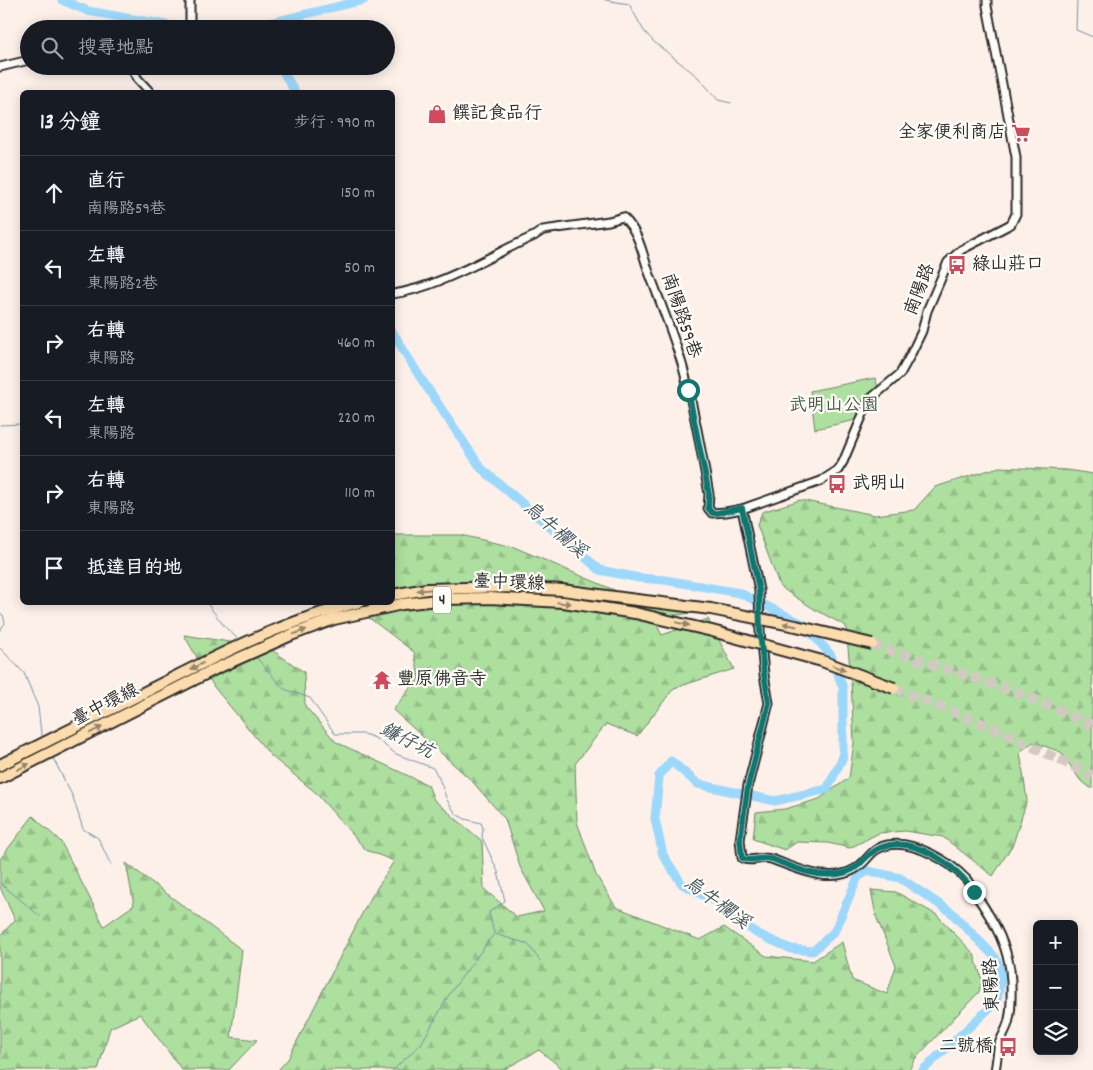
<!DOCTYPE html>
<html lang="zh-TW">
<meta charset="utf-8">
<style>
body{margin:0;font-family:Dekko,"LXGW WenKai TC",sans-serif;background:#20242c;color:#f1f3f6}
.controls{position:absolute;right:15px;bottom:15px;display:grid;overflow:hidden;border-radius:8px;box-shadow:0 2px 12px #0003}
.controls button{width:45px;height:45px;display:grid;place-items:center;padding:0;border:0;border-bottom:1px solid #363941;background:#171b24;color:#f1f3f6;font:25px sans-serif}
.stop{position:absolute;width:15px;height:15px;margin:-11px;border:4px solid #0f766e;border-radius:50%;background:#fff}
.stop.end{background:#0f766e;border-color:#fff;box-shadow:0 1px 5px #0008}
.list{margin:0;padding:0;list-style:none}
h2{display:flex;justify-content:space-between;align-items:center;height:65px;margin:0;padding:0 20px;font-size:21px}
h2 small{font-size:16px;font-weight:400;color:#9ea1a6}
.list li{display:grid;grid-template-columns:32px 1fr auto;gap:15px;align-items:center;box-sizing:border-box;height:75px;padding:0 20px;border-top:1px solid #363941}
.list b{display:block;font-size:19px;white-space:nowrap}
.list p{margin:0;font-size:16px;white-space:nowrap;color:#9ea1a6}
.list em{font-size:16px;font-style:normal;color:#9ea1a6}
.icon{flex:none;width:28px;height:28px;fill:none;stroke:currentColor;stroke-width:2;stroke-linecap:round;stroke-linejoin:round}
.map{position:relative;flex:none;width:1093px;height:1070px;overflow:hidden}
.search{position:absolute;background:#171b24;box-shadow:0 2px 12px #0003;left:20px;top:20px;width:375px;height:55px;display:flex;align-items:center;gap:12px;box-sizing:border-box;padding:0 18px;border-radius:28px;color:#9ea1a6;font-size:19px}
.panel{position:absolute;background:#171b24;box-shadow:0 2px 12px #0003;left:20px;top:90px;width:375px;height:515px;border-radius:8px}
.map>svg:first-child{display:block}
.green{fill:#addf9f;stroke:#6c8565}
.forest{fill:url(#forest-firs);stroke:#6c8565}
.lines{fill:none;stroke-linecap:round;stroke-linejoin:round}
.stream{stroke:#6f93a8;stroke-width:1}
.river{stroke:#9cd8fc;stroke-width:9}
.motorway-tunnel{stroke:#d3c9c3;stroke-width:10;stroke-dasharray:10 5;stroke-linecap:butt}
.tertiary-casing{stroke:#2b2b2b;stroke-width:11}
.motorway-casing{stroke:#2b2b2b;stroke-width:14}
.tertiary{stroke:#fdfcf7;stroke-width:7}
.motorway{stroke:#fcdcac;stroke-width:10}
.motorway-bridge-casing{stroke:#2b2b2b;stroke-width:14;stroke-linecap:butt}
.motorway-bridge{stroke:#fcdcac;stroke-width:10}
.oneway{fill:#94846c}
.route{stroke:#0f766e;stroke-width:6}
.labels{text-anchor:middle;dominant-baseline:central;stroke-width:4.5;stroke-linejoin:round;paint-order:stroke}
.shield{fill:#fdfcf7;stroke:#6a6a68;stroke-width:1}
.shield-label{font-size:16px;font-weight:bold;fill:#2b2b2b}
.poi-label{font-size:18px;fill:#2b2b2b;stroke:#fdfcf7;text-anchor:start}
.street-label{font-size:18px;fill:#2b2b2b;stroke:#fdfcf7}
.park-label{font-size:18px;fill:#4c5848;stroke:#fdfcf7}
.water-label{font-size:19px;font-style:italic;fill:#47565f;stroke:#fdfcf7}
</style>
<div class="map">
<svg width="1093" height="1070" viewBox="0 0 1093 1070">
<defs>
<pattern id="forest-firs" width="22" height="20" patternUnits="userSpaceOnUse" patternTransform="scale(1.25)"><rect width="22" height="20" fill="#addf9f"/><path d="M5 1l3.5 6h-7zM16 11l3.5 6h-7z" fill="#95c089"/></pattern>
</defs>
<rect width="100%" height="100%" fill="#fdf0e9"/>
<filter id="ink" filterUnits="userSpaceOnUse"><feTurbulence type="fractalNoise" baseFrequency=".02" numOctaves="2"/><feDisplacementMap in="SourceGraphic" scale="10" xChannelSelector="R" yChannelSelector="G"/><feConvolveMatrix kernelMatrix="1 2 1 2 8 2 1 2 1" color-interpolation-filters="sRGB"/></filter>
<g filter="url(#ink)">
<polygon class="green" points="875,378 878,387 869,395 856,420 815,429 810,391"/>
<g class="forest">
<polygon points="999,467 1067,470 1093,474 1092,789 1080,780 1061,752 1033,742 1020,752 1027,800 1013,844 993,876 943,837 905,831 879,833 850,848 828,843 797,842 785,850 753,839 756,812 785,809 819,799 849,778 854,743 851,680 846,626 814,609 780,587 757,525 762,512 800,500 875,515 914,510 935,487"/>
<polygon points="393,535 460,535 514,547 628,596 685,599 692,613 653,618 662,635 708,619 734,669 674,688 637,736 606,724 575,764 577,822 596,875 616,907 700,940 724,927 766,956 813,961 842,942 852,980 887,994 896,966 876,916 871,890 896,892 937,915 974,954 982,980 979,992 915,1059 909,1070 564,1070 539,1050 503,1070 278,1070 288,1059 367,904 394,861 366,850 315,792 271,756 214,687 184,635 269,648 304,672 305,706 336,742 428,785 434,800 482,841 484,889 517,917 544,911 520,867 505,819 471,780 393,710 419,677 414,652 364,614 376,603 392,602"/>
<polygon points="33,816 61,842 104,926 134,905 126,863 242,950 231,1037 257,1040 229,1070 182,1070 140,1014 110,1028 98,1070 0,1070 0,936 15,920 0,887 0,859"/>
</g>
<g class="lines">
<g class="stream">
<polyline points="605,0 629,4 644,31 654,42 698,77 718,100 731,103"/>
<polyline points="1077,0 1076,30 1093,37"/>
<polyline points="0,425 22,424"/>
<polyline points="206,602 225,627 239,640"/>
<polyline points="0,613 3,615 5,623 0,630"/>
<polyline points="0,648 24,673 38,707 41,733 44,739"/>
<polyline points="256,657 284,689 310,698 335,734 364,734 375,738 396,754 433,768 439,778 447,800 456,814 465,819 481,823 483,828 482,837 498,872 505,901 489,912 494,933"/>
<polyline points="52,756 73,797 83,829 98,838 111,865"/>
<polyline points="0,883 40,916"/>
<polyline points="495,934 528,944 540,961"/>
<polyline points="393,1070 421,1044 450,993 494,934"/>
</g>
<g class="river">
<polyline points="62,0 88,11 189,29"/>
<polyline points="237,29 252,27 364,0"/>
<polyline points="280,66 295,92"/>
<polyline points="392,331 418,374 481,468 600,570 639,578 665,580 740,593 803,624 831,655 843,688 843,757 827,789 775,801 698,784 671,761 659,776 655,819 663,855 682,884 720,904 756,933 791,949 813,951 834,932 858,877 868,871 900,878 951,912 995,957 1002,974 997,1001 923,1070"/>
</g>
<g class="motorway-tunnel">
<polyline points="872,644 1019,693 1093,725"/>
<polyline points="894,688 998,730 1093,776"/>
</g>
<g class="tertiary-casing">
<g id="tertiary">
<polyline points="190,29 190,0"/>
<polyline points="130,66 138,79 150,92"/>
<polyline points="0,67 29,60"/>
<path d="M 392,294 C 439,288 491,255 534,236 L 543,230 L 609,221 L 623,217 C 640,233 642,254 650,275 C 661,304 673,334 682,364 C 694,406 701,451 709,494 L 708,508 L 712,513 L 726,512 L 742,509 L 821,481 L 838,470 L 843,462 L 869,400 L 900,374 L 910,356 L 922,331 L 927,311 L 948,262 L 961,250 L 1011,224 L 1016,214 L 1016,157 L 987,6 L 987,0"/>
<path d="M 742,509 L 759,590 L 760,631 L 764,675 L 769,703 L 748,785 L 740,840 L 742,858 C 751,863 761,856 771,859 C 797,868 828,885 855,869 C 869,861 869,849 888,845 C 914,840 949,861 966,879 C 970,883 973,890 976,895 C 994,921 1010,949 1011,981 C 1011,994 1012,1007 1009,1019 C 1008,1028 1002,1035 999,1044 C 997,1052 997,1062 995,1070"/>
</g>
</g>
<g class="motorway-casing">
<g id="motorway">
<polyline points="392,595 427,589 504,587 562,590 629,599"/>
<path d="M 0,765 C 54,738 109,710 163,683 C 226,651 290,619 360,602"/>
<polyline points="0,778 215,669 291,635 334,619 402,604 446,599 489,598 563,602 635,613"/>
</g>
</g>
<use href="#tertiary" class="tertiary"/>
<use href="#motorway" class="motorway"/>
<g class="motorway-bridge-casing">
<g id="motorway-bridge">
<polyline points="629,599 711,609 796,626 872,644"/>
<polyline points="635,613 712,631 822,661 894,688"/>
</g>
</g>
<use href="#motorway-bridge" class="motorway-bridge"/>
</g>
<defs><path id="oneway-solid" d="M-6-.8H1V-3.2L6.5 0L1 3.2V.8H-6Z" transform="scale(1.25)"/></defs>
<g class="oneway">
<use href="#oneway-solid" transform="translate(424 590) rotate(174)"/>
<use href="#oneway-solid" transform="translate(564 603) rotate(6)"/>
<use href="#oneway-solid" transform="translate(683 624) rotate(13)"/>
<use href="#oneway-solid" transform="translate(790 625) rotate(-168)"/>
<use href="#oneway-solid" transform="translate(300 632) rotate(-21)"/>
<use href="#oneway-solid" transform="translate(197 666) rotate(153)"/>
<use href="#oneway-solid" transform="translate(839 668) rotate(21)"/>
<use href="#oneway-solid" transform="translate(96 730) rotate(-27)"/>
<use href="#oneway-solid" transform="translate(23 767) rotate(-27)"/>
</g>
</g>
<g class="lines" filter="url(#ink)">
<path class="route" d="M 688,390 L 709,494 L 708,508 L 712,513 L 717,513 L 742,508 L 759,590 L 760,631 L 764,675 L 769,703 L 748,786 L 740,840 L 742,858 C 751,863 761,856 772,859 C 793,867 815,878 838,874 C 863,870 861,856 880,848 C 912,834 957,865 974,892"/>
</g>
<defs>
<g id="shop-bare" transform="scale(1.5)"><path d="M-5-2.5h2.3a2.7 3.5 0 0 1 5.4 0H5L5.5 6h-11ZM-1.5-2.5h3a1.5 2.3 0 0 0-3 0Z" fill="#d1495b" stroke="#fdfcf7" stroke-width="2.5" paint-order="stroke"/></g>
<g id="supermarket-bare" transform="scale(1.5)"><path d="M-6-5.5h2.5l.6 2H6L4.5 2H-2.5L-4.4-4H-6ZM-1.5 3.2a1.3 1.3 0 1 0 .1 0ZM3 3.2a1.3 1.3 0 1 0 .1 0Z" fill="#d1495b" stroke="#fdfcf7" stroke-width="2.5" paint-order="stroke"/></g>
<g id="bus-bare" transform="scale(1.5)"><path d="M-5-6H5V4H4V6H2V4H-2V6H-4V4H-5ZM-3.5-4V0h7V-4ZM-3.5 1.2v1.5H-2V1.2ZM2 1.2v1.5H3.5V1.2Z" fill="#d1495b" stroke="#fdfcf7" stroke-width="2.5" paint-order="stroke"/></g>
<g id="temple-bare" transform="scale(1.5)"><path d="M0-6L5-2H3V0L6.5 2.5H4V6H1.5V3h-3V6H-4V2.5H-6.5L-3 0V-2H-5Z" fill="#d1495b" stroke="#fdfcf7" stroke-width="2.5" paint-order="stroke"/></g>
</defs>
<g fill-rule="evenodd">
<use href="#shop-bare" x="437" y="114"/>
<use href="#supermarket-bare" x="1021" y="133"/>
<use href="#bus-bare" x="957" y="265"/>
<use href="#bus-bare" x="837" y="484"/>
<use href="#temple-bare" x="382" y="680"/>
<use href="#bus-bare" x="1008" y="1047"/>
</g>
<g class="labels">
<rect class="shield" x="433" y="586.5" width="18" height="27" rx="4"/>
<g class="shield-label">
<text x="442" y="600">4</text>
</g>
<g class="poi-label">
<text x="452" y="114">饌記食品行</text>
<text x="1006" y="133" text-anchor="end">全家便利商店</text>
<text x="972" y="265">綠山莊口</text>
<text x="852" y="484">武明山</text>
<text x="397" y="680">豐原佛音寺</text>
<text x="993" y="1047" text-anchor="end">二號橋</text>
</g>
<g class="street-label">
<text transform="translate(921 290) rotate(-69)">南陽路</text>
<text transform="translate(680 316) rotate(71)">南陽路59巷</text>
<text transform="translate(509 584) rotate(2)">臺中環線</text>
<text transform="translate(106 706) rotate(-27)">臺中環線</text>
<text transform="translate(993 985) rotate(-93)">東陽路</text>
</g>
<g class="park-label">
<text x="834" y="406">武明山公園</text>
</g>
<g class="water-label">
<text transform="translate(554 531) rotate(41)">烏牛欄溪</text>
<text transform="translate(406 742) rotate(27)">鐮仔坑</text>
<text transform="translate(716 904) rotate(36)">烏牛欄溪</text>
</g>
</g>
</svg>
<div class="controls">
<button>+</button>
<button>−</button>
<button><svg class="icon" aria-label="layers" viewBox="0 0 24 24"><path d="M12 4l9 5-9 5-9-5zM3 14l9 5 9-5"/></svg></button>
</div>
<div class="stop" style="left:688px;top:390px"></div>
<div class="stop end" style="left:974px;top:892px"></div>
<div class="search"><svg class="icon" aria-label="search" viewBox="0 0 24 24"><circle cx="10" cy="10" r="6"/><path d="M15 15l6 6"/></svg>搜尋地點</div>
<section class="panel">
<h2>13 分鐘<small>步行 · 990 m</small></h2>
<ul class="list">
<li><svg class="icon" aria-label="ahead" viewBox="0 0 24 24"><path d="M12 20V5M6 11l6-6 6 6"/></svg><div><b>直行</b><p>南陽路59巷</p></div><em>150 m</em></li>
<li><svg class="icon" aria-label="left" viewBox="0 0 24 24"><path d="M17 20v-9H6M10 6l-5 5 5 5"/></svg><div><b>左轉</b><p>東陽路2巷</p></div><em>50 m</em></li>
<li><svg class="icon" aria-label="right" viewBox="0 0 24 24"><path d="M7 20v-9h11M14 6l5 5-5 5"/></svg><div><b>右轉</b><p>東陽路</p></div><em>460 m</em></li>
<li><svg class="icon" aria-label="left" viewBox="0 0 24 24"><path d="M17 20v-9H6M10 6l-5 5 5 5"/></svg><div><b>左轉</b><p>東陽路</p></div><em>220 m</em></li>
<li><svg class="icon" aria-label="right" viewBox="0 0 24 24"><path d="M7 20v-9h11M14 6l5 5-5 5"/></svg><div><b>右轉</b><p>東陽路</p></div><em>110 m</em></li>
<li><svg class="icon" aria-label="arrive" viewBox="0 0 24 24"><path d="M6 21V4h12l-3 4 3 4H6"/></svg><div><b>抵達目的地</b></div></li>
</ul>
</section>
</div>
